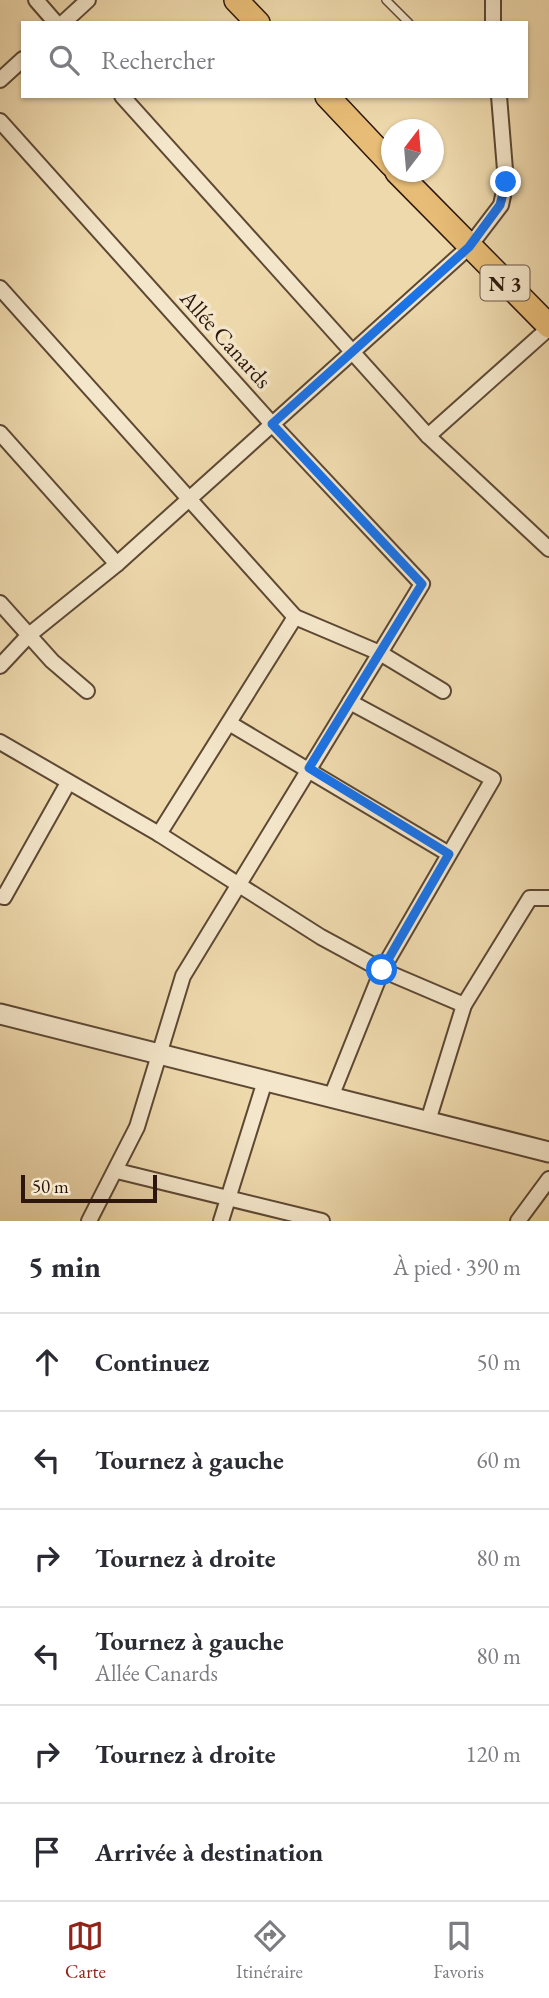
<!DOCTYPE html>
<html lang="fr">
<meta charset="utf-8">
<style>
body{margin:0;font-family:"EB Garamond",serif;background:#f7f7f7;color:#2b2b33}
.compass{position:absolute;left:381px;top:119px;width:63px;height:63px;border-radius:50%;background:#fff;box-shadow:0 2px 5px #0004;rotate:16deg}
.scale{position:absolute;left:21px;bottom:18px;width:136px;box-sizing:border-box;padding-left:7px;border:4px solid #2d170c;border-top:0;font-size:19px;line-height:24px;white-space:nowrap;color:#2d170c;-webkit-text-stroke:5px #f4e6ca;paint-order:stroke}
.stop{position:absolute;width:21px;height:21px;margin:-16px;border:5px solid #1a73e8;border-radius:50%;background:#fff}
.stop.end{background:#1a73e8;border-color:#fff;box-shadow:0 2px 7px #0008}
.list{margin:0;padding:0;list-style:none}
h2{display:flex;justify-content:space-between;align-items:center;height:91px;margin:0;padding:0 28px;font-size:30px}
h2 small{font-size:23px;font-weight:400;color:#7c7c81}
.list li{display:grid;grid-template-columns:46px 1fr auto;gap:21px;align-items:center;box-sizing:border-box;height:98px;padding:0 28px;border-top:2px solid #e1e1e2}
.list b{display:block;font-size:26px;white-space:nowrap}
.list p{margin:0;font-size:23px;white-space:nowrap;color:#7c7c81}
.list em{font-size:23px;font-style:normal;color:#7c7c81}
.icon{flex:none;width:38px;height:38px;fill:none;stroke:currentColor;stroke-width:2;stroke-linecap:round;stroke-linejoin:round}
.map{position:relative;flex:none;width:549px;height:1221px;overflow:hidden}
.search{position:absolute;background:#fff;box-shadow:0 2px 5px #0004;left:21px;right:21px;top:21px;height:77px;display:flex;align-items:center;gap:18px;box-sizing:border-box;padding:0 24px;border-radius:0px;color:#7c7c81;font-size:26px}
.sheet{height:679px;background:#fff}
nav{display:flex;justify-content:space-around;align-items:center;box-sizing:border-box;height:98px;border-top:2px solid #e1e1e2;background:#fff;font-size:19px;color:#7c7c81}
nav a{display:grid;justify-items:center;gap:4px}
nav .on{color:#8f2418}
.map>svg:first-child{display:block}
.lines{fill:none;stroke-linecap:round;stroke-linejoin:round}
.service-casing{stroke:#5d4834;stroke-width:10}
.minor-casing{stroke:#5d4834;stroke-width:18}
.tertiary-casing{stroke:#5d4834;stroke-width:23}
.primary-casing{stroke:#2d170c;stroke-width:26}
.service{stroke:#f4e6ca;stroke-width:7}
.minor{stroke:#f4e6ca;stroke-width:14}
.tertiary{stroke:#f4e6ca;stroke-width:19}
.primary{stroke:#e7bc76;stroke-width:23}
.route{stroke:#1a73e8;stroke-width:9}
.labels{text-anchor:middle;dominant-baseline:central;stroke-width:7;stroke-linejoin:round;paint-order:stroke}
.shield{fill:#f4e6ca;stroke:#695545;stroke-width:2}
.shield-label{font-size:21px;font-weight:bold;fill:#2d170c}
.street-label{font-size:23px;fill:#2d170c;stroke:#f4e6ca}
</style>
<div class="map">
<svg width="549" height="1221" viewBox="0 0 549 1221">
<rect width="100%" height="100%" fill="#eed9ad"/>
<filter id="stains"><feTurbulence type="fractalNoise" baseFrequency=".00286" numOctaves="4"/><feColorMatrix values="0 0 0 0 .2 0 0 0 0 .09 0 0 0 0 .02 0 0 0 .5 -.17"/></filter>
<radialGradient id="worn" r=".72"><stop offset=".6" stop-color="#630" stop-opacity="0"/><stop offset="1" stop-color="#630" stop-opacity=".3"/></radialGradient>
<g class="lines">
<g class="service-casing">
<polyline id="service" points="386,0 409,23"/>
</g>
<g class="minor-casing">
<g id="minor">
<polyline points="36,0 56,23"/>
<polyline points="63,23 88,0"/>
<polyline points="493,23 493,0"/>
<polyline points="0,80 23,59"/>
<polyline points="122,96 428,436 549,549"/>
<polyline points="0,121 272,424 422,584 183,976 137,1127 89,1221"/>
<polyline points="0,288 295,617 380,653 443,691"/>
<polyline points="0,433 117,564"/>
<polyline points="428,436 549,328"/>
<polyline points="0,603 52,661 87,691"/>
<polyline points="0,666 29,635 117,564 469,247 501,205 506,182 499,96"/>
<polyline points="229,723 449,854"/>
<polyline points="0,742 159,834 321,937 382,970 464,1005"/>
<polyline points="159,834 295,617"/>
<polyline points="0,896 4,897 68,783"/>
<polyline points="331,1097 382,970 493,779 350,702"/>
<polyline points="428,1121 464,1005 530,898 549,898"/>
<polyline points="117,1171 322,1221"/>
<polyline points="221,1221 265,1081"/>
<polyline points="518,1221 549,1179"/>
</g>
</g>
<g class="tertiary-casing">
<polyline id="tertiary" points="0,1014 549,1152"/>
</g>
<g class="primary-casing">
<g id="primary">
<polyline points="236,0 258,23"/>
<polyline points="327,96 392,165"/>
<polyline points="397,172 549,326"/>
</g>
</g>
<use href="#service" class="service"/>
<use href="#minor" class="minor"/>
<use href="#tertiary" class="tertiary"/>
<use href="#primary" class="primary"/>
</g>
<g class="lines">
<polyline class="route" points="382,970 449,854 309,768 422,584 272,424 469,247 500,205 506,182"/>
</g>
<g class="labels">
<rect class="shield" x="480.5" y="265.5" width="49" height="35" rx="5"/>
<g class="shield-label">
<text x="505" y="283">N 3</text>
</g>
<g class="street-label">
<text transform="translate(226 339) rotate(48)">Allée Canards</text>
</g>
</g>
<rect width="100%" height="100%" filter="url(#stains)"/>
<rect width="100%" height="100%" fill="url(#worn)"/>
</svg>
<svg class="compass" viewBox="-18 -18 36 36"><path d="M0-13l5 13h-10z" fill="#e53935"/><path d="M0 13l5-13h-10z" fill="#7c7c81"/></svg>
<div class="scale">50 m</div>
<div class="stop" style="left:382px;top:970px"></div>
<div class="stop end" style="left:506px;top:182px"></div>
<div class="search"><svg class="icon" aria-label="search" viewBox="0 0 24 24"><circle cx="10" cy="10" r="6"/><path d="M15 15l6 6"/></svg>Rechercher</div>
</div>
<section class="sheet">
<h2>5 min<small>À pied · 390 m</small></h2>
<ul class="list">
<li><svg class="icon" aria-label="ahead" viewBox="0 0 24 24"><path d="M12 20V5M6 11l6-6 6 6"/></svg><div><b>Continuez</b></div><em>50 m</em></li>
<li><svg class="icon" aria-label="left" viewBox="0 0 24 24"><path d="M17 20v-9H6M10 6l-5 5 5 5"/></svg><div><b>Tournez à gauche</b></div><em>60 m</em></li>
<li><svg class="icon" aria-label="right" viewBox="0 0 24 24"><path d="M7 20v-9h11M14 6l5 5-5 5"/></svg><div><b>Tournez à droite</b></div><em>80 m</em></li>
<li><svg class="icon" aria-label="left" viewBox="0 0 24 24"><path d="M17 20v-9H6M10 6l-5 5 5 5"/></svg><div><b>Tournez à gauche</b><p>Allée Canards</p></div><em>80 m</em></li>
<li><svg class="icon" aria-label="right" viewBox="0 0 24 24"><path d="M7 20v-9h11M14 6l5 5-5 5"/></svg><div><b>Tournez à droite</b></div><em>120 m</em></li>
<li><svg class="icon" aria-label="arrive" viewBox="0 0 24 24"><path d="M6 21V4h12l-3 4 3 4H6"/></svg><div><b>Arrivée à destination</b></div></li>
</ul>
</section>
<nav>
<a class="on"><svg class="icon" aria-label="map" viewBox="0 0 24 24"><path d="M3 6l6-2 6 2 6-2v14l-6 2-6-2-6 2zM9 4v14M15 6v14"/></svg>Carte</a>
<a><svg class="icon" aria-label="directions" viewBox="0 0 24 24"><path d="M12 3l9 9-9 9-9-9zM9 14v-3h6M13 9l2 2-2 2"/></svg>Itinéraire</a>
<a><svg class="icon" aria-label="saved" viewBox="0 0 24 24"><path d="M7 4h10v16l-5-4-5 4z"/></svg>Favoris</a>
</nav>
